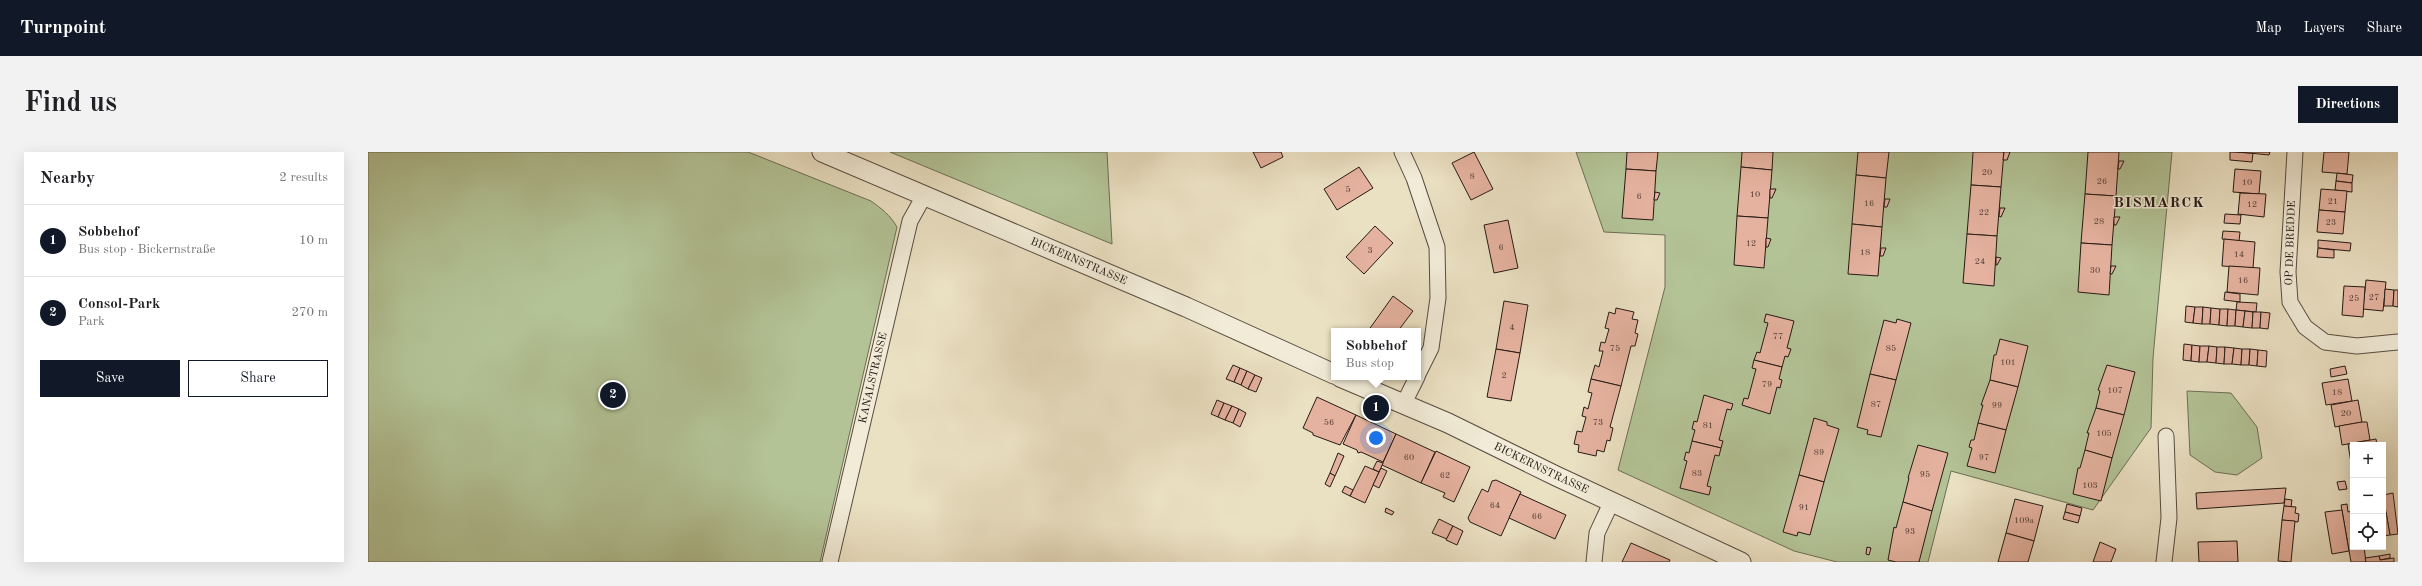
<!DOCTYPE html>
<meta charset="utf-8">
<style>
body{margin:0;font-family:"Old Standard TT",serif;background:#f2f2f2;color:#202124}
.controls{position:absolute;right:12px;bottom:12px;display:grid;overflow:hidden;border-radius:0px;box-shadow:0 4px 16px #0002}
.controls button{width:36px;height:36px;display:grid;place-items:center;padding:0;border:0;border-bottom:1px solid #e0e0e0;background:#fff;color:#202124;font:20px sans-serif}
.you{position:absolute;left:1008px;top:286px;width:14px;height:14px;margin:-10px;border:3px solid #fff;border-radius:50%;background:#1a73e8;box-shadow:0 0 0 6px #1a73e833}
.badge{display:grid;place-items:center;width:26px;height:26px;border-radius:50%;background:#111827;color:#fff;font-size:13px;font-weight:700}
.pin{position:absolute;translate:-50% -50%;border:2px solid #fff;box-shadow:0 1px 4px #0006}
.popup{position:absolute;left:963px;top:176px;width:90px;height:52px;box-sizing:border-box;display:grid;place-content:center;border-radius:0px;background:#fff;filter:drop-shadow(0 1px 3px #0005);font-size:13px;white-space:nowrap;color:#757577}
.popup b{font-size:15px;color:#202124}
.popup::after{content:'';position:absolute;left:50%;top:100%;margin-left:-8px;border:8px solid transparent;border-top-color:#fff}
.list{margin:0;padding:0;list-style:none}
h2{display:flex;justify-content:space-between;align-items:center;height:52px;margin:0;padding:0 16px;font-size:17px}
h2 small{font-size:13px;font-weight:400;color:#757577}
.list li{display:grid;grid-template-columns:26px 1fr auto;gap:12px;align-items:center;box-sizing:border-box;height:72px;padding:0 16px;border-top:1px solid #e0e0e0}
.list b{display:block;font-size:15px;white-space:nowrap}
.list p{margin:0;font-size:13px;white-space:nowrap;color:#757577}
.list em{font-size:13px;font-style:normal;color:#757577}
.actions{display:flex;gap:8px;padding:12px 16px}
.actions a{flex:1;padding:9px 0;border:1px solid #111827;border-radius:0px;text-align:center;font-size:14px;color:#111827}
.actions .main{background:#111827;color:#fff}
.icon{flex:none;width:22px;height:22px;fill:none;stroke:currentColor;stroke-width:2;stroke-linecap:round;stroke-linejoin:round}
.map{position:relative;flex:none;width:2030px;height:410px;overflow:hidden;border-radius:0px}
header{display:flex;align-items:center;gap:24px;box-sizing:border-box;height:56px;padding:0 20px;background:#111827;color:#fff}
header strong{font-size:19px}
nav{display:flex;gap:22px;margin-inline-start:auto;font-size:14px}
.intro{display:flex;align-items:center;justify-content:space-between;box-sizing:border-box;height:96px;padding:0 24px}
h1{margin:0;font-size:28px}
.button{padding:10px 18px;border-radius:0px;background:#111827;color:#fff;font-size:14px;font-weight:700}
main{display:flex;gap:24px;padding:0 24px}
aside{flex:1;background:#fff;border-radius:0px;box-shadow:0 4px 16px #0002}
.map>svg:first-child{display:block}
.green{fill:#b3c396;stroke:#6c6e56}
.building{fill:#e5b29f;stroke:#261a15}
.lines{fill:none;stroke-linecap:round;stroke-linejoin:round}
.minor-casing{stroke:#574c40;stroke-width:17}
.tertiary-casing{stroke:#574c40;stroke-width:21}
.minor{stroke:#f1ebd7;stroke-width:15}
.tertiary{stroke:#f1ebd7;stroke-width:19}
.labels{text-anchor:middle;dominant-baseline:central;stroke-width:3;stroke-linejoin:round;paint-order:stroke}
.number-label{font-size:9px;fill:#564038}
.street-label{font-size:11px;fill:#261a15;stroke:#f1ebd7}
.district-label{font-size:15px;font-weight:bold;letter-spacing:1px;fill:#261a15;stroke:#f1ebd7}
</style>
<header>
<strong>Turnpoint</strong>
<nav><a>Map</a><a>Layers</a><a>Share</a></nav>
</header>
<div class="intro"><h1>Find us</h1><a class="button">Directions</a></div>
<main>
<aside>
<h2>Nearby<small>2 results</small></h2>
<ul class="list">
<li><span class="badge">1</span><div><b>Sobbehof</b><p>Bus stop · Bickernstraße</p></div><em>10 m</em></li>
<li><span class="badge">2</span><div><b>Consol-Park</b><p>Park</p></div><em>270 m</em></li>
</ul>
<div class="actions"><a class="main">Save</a><a>Share</a></div>
</aside>
<div class="map">
<svg width="2030" height="410" viewBox="0 0 2030 410">
<rect width="100%" height="100%" fill="#eae0c2"/>
<filter id="stains"><feTurbulence type="fractalNoise" baseFrequency=".005" numOctaves="4"/><feColorMatrix values="0 0 0 0 .2 0 0 0 0 .09 0 0 0 0 .02 0 0 0 .5 -.17"/></filter>
<radialGradient id="worn" r=".72"><stop offset=".6" stop-color="#630" stop-opacity="0"/><stop offset="1" stop-color="#630" stop-opacity=".3"/></radialGradient>
<g class="green">
<path d="M 0,0 L 380,0 L 503,49 C 514,57 522,63 529,75 L 452,410 L 0,410 Z"/>
<polygon points="522,0 739,0 744,92"/>
<polygon points="1208,0 1804,0 1785,206 1783,276 1725,358 1583,319 1560,410 1469,410 1426,399 1250,318 1297,135 1297,83 1236,80"/>
<polygon points="1819,239 1863,241 1889,275 1894,306 1869,323 1847,320 1822,303"/>
</g>
<g class="building">
<polygon points="885,0 913,0 915,5 893,16"/>
<polygon points="1106,0 1125,37 1103,48 1084,11"/>
<polygon points="1259,0 1290,0 1288,19 1258,17"/>
<polygon points="1374,0 1405,0 1404,18 1373,15"/>
<polygon points="1490,0 1521,0 1518,26 1488,23"/>
<polygon points="1605,0 1636,0 1633,35 1603,33"/>
<polygon points="1636,0 1642,0 1639,8 1635,8"/>
<polygon points="1720,0 1751,0 1748,44 1717,42"/>
<polygon points="1862,0 1885,1 1884,10 1862,8"/>
<polygon points="1871,0 1902,0 1901,3"/>
<polygon points="1956,0 1981,0 1979,22 1954,20"/>
<polygon points="1751,9 1756,9 1752,17 1750,17"/>
<polygon points="991,15 1005,36 969,58 956,37"/>
<polygon points="1373,15 1404,18 1400,66 1369,64"/>
<polygon points="1258,17 1288,19 1285,68 1254,66"/>
<polygon points="1867,17 1893,19 1891,42 1865,40"/>
<polygon points="1969,21 1985,23 1984,31 1968,29"/>
<polygon points="1488,23 1518,26 1514,75 1484,72"/>
<polygon points="1968,29 1984,31 1984,40 1967,38"/>
<polygon points="1603,33 1633,35 1629,84 1599,82"/>
<polygon points="1402,37 1408,37 1404,46 1402,46"/>
<polygon points="1953,37 1979,39 1977,60 1951,58"/>
<polygon points="1287,40 1292,41 1289,48 1286,48"/>
<polygon points="1872,41 1898,42 1896,65 1870,62"/>
<polygon points="1717,42 1748,44 1744,93 1713,91"/>
<polygon points="1517,47 1522,47 1519,55 1516,55"/>
<polygon points="1632,56 1637,56 1633,65 1631,64"/>
<polygon points="1951,58 1977,60 1975,82 1949,80"/>
<polygon points="1857,62 1873,63 1872,72 1856,71"/>
<polygon points="1369,64 1400,66 1396,116 1366,113"/>
<polygon points="1746,65 1752,65 1748,73 1746,73"/>
<polygon points="1140,68 1150,116 1126,121 1116,73"/>
<polygon points="1484,72 1514,75 1510,124 1480,122"/>
<polygon points="1007,74 1025,91 996,122 978,105"/>
<polygon points="1855,79 1872,80 1871,89 1854,87"/>
<polygon points="1599,82 1629,84 1626,134 1595,131"/>
<polygon points="1398,86 1403,87 1400,95 1398,95"/>
<polygon points="1856,87 1887,90 1885,116 1854,114"/>
<polygon points="1950,88 1983,91 1982,99 1950,96"/>
<polygon points="1713,91 1744,93 1741,143 1710,140"/>
<polygon points="1513,96 1518,96 1515,104 1512,104"/>
<polygon points="1950,96 1966,98 1966,106 1949,105"/>
<polygon points="1628,105 1633,106 1629,113 1628,113"/>
<polygon points="1743,114 1748,114 1744,122 1742,122"/>
<polygon points="1861,114 1892,116 1890,143 1859,140"/>
<polygon points="1998,128 2018,130 2015,159 1995,157"/>
<polygon points="1976,134 1997,135 1995,165 1974,163"/>
<polygon points="2017,137 2026,138 2025,154 2016,154"/>
<polygon points="2026,138 2030,138 2030,155 2025,154"/>
<polygon points="1857,140 1872,142 1872,150 1856,148"/>
<polygon points="1025,144 1045,159 1030,179 1000,179"/>
<polygon points="1136,149 1160,153 1152,201 1128,197"/>
<polygon points="1869,150 1889,151 1888,160 1868,158"/>
<polygon points="1818,154 1827,155 1825,171 1817,170"/>
<polygon points="1827,155 1835,155 1834,172 1825,171"/>
<polygon points="1835,155 1843,156 1842,172 1834,172"/>
<polygon points="1248,156 1266,160 1264,167 1270,168 1267,181 1270,182 1267,194 1263,194 1253,234 1223,227 1227,213 1231,215 1235,199 1231,199 1233,190 1237,191 1241,177 1237,176 1241,160 1247,162"/>
<polygon points="1843,156 1852,157 1851,173 1842,172"/>
<polygon points="1852,157 1860,157 1859,174 1851,173"/>
<polygon points="1860,157 1868,158 1867,174 1859,174"/>
<polygon points="1868,158 1877,159 1875,175 1867,174"/>
<polygon points="1877,159 1885,160 1884,176 1875,175"/>
<polygon points="1885,160 1893,160 1892,176 1884,176"/>
<polygon points="1893,160 1902,161 1900,177 1892,176"/>
<polygon points="1398,162 1426,169 1419,196 1423,197 1420,205 1417,204 1414,215 1386,208 1389,200 1392,201 1400,171 1396,170"/>
<polygon points="1529,167 1543,171 1528,228 1502,222 1516,168 1528,171"/>
<polygon points="1632,187 1660,194 1650,235 1622,228 1626,203 1628,203"/>
<polygon points="1816,192 1824,193 1823,209 1815,208"/>
<polygon points="1824,193 1832,194 1831,210 1823,209"/>
<polygon points="1832,194 1841,194 1839,210 1831,210"/>
<polygon points="1841,194 1849,195 1848,211 1839,210"/>
<polygon points="1849,195 1857,195 1856,212 1848,211"/>
<polygon points="1857,195 1866,196 1864,212 1856,212"/>
<polygon points="1866,196 1874,197 1873,213 1864,212"/>
<polygon points="1128,197 1152,201 1143,249 1119,245"/>
<polygon points="1874,197 1882,197 1881,213 1873,213"/>
<polygon points="1882,197 1890,198 1889,214 1881,213"/>
<polygon points="1890,198 1899,199 1898,215 1889,214"/>
<polygon points="1386,208 1414,215 1411,227 1414,228 1412,236 1409,235 1402,262 1374,253 1376,246 1380,247 1388,217 1384,216"/>
<polygon points="865,213 872,216 866,230 858,227"/>
<polygon points="1739,213 1767,220 1756,263 1728,256 1732,239 1730,238"/>
<polygon points="1977,214 1979,222 1963,225 1962,217"/>
<polygon points="872,216 879,219 873,233 866,230"/>
<polygon points="879,219 887,223 880,237 873,233"/>
<polygon points="1502,222 1528,228 1513,285 1499,282 1500,278 1489,275"/>
<polygon points="887,223 894,226 888,240 880,237"/>
<polygon points="1223,227 1253,234 1242,275 1245,276 1242,289 1239,288 1236,300 1229,298 1228,304 1210,300 1211,293 1206,292 1209,279 1214,280 1218,265 1214,264 1216,255 1220,257 1224,241 1220,240"/>
<polygon points="1980,227 1984,249 1958,253 1954,231"/>
<polygon points="1622,228 1650,235 1638,278 1610,271 1615,253 1613,253"/>
<polygon points="1336,243 1365,252 1363,258 1359,257 1351,288 1355,289 1353,296 1324,289 1327,278 1324,277 1326,269 1329,270"/>
<polygon points="949,245 988,263 972,293 945,283 945,281 935,276"/>
<polygon points="849,248 856,251 850,265 843,262"/>
<polygon points="1990,248 1994,270 1967,275 1963,253"/>
<polygon points="856,251 864,254 857,268 850,265"/>
<polygon points="864,254 871,257 865,271 857,268"/>
<polygon points="1728,256 1756,263 1744,306 1717,298 1721,281 1719,281"/>
<polygon points="871,257 878,261 872,275 865,271"/>
<polygon points="988,263 1028,282 1015,310 993,300 990,301 989,298 975,292"/>
<polygon points="1446,266 1459,270 1459,273 1471,277 1456,330 1431,323"/>
<polygon points="1994,270 1999,270 2002,288 1974,293 1971,274"/>
<polygon points="1610,271 1638,278 1627,321 1599,314 1604,296 1601,295 1603,288 1606,288"/>
<polygon points="1028,282 1067,300 1053,331 1014,313"/>
<polygon points="2008,287 2009,293 1985,293 1983,311 1980,292"/>
<polygon points="1324,289 1353,296 1351,304 1347,303 1339,334 1343,335 1341,343 1312,336 1319,309 1316,308 1318,300 1321,301"/>
<polygon points="1550,293 1580,301 1564,359 1535,350 1541,326 1540,326"/>
<polygon points="1717,298 1744,306 1733,349 1705,342 1710,316 1712,316"/>
<polygon points="1068,299 1102,315 1086,350 1075,345 1077,341 1053,331"/>
<polygon points="970,301 976,304 967,324 962,321"/>
<polygon points="1009,309 1015,311 1011,320 1005,317"/>
<polygon points="997,314 1011,320 997,351 982,344"/>
<polygon points="1013,316 1019,319 1011,336 1005,333"/>
<polygon points="962,321 967,324 962,335 957,332"/>
<polygon points="1431,323 1456,330 1442,383 1430,380 1429,384 1415,380"/>
<polygon points="1128,328 1153,340 1133,384 1102,370 1100,366 1114,337 1120,340 1124,329"/>
<polygon points="1977,329 1979,337 1971,338 1969,330"/>
<polygon points="977,334 985,338 982,344 974,340"/>
<polygon points="1918,336 1916,351 1829,357 1828,341"/>
<polygon points="2025,341 2030,382 2022,383 2015,343"/>
<polygon points="1152,342 1198,363 1187,387 1141,366"/>
<polygon points="1647,347 1675,354 1666,389 1638,381"/>
<polygon points="1917,347 1924,348 1923,355 1916,354"/>
<polygon points="1535,350 1564,359 1551,410 1528,410 1520,408 1526,375 1528,376"/>
<polygon points="1699,352 1714,356 1712,364 1697,360"/>
<polygon points="1979,352 1980,360 1985,359 1985,395 1996,395 1998,410 1983,410 1973,353"/>
<polygon points="1916,354 1928,355 1927,361 1931,362 1930,370 1914,368"/>
<polygon points="1018,356 1026,360 1024,363 1017,360"/>
<polygon points="1974,358 1981,399 1964,402 1957,360"/>
<polygon points="1697,360 1712,364 1710,371 1695,367"/>
<polygon points="2015,360 2018,360 2022,383 2015,384"/>
<polygon points="1071,367 1085,374 1079,387 1064,381"/>
<polygon points="1914,368 1927,369 1923,410 1910,409"/>
<polygon points="1085,374 1095,379 1089,393 1078,388"/>
<polygon points="1638,381 1666,389 1660,410 1630,410"/>
<polygon points="1869,389 1870,410 1831,410 1830,390"/>
<polygon points="1732,390 1748,397 1743,410 1725,410"/>
<polygon points="1263,391 1302,408 1301,410 1254,410"/>
<polygon points="1499,395 1503,396 1501,403 1498,402"/>
<polygon points="2022,402 2022,406 2012,408 2011,404"/>
<polygon points="2011,404 2012,408 2026,406 2026,410 1998,410 1997,406"/>
</g>
<g class="lines">
<g class="minor-casing">
<g id="minor">
<polyline points="1034,0 1046,26 1069,95 1070,146 1063,196 1050,222"/>
<polyline points="1927,0 1920,120 1922,150 1937,175 1957,190 1989,194 2030,190"/>
<polyline points="1036,251 1049,225"/>
<path id="s1" d="M 462,410 L 542,69 L 556,44"/>
<polyline points="1226,410 1229,381 1244,349"/>
<polyline points="1796,410 1801,366 1798,284"/>
</g>
</g>
<g class="tertiary-casing">
<g id="tertiary">
<path id="s2" d="M 454,0 L 818,155 L 966,222"/>
<path id="s3" d="M 972,225 L 1080,271 L 1188,324 L 1373,410"/>
</g>
</g>
<use href="#minor" class="minor"/>
<use href="#tertiary" class="tertiary"/>
</g>
<g class="labels">
<g class="number-label">
<text x="1619" y="20">20</text>
<text x="1104" y="24">8</text>
<text x="1734" y="29">26</text>
<text x="1879" y="30">10</text>
<text x="980" y="37">5</text>
<text x="1387" y="42">10</text>
<text x="1271" y="44">6</text>
<text x="1965" y="49">21</text>
<text x="1501" y="51">16</text>
<text x="1884" y="52">12</text>
<text x="1616" y="60">22</text>
<text x="1731" y="69">28</text>
<text x="1963" y="70">23</text>
<text x="1383" y="91">12</text>
<text x="1133" y="95">6</text>
<text x="1002" y="98">3</text>
<text x="1497" y="100">18</text>
<text x="1871" y="102">14</text>
<text x="1612" y="109">24</text>
<text x="1727" y="118">30</text>
<text x="1875" y="128">16</text>
<text x="2006" y="145">27</text>
<text x="1986" y="146">25</text>
<text x="1144" y="175">4</text>
<text x="1410" y="184">77</text>
<text x="1247" y="196">75</text>
<text x="1523" y="196">85</text>
<text x="1640" y="210">101</text>
<text x="1136" y="223">2</text>
<text x="1399" y="232">79</text>
<text x="1747" y="238">107</text>
<text x="1969" y="240">18</text>
<text x="1508" y="252">87</text>
<text x="1629" y="253">99</text>
<text x="1978" y="261">20</text>
<text x="961" y="270">56</text>
<text x="1230" y="270">73</text>
<text x="1340" y="273">81</text>
<text x="1736" y="281">105</text>
<text x="1451" y="300">89</text>
<text x="1041" y="305">60</text>
<text x="1616" y="305">97</text>
<text x="1329" y="321">83</text>
<text x="1557" y="322">95</text>
<text x="1077" y="323">62</text>
<text x="1722" y="333">103</text>
<text x="1127" y="353">64</text>
<text x="1436" y="355">91</text>
<text x="1169" y="364">66</text>
<text x="1656" y="368">109a</text>
<text x="1542" y="379">93</text>
</g>
<g class="street-label">
<text transform="translate(1923 91) rotate(-88)">OP DE BREDDE</text>
<text stroke="none"><textPath href="#s2" startOffset="279">BICKERNSTRASSE</textPath></text>
<text stroke="none"><textPath href="#s1" startOffset="189">KANALSTRASSE</textPath></text>
<text stroke="none"><textPath href="#s3" startOffset="221">BICKERNSTRASSE</textPath></text>
</g>
<g class="district-label">
<text x="1791" y="51">BISMARCK</text>
</g>
</g>
<rect width="100%" height="100%" filter="url(#stains)"/>
<rect width="100%" height="100%" fill="url(#worn)"/>
</svg>
<div class="controls">
<button>+</button>
<button>−</button>
<button><svg class="icon" aria-label="locate" viewBox="0 0 24 24"><circle cx="12" cy="12" r="6"/><path d="M12 2v4M12 18v4M2 12h4M18 12h4"/></svg></button>
</div>
<div class="you"></div>
<div class="pin badge" style="left:1008px;top:256px">1</div>
<div class="popup"><b>Sobbehof</b>Bus stop</div>
<div class="pin badge" style="left:245px;top:243px">2</div>
</div>
</main>
